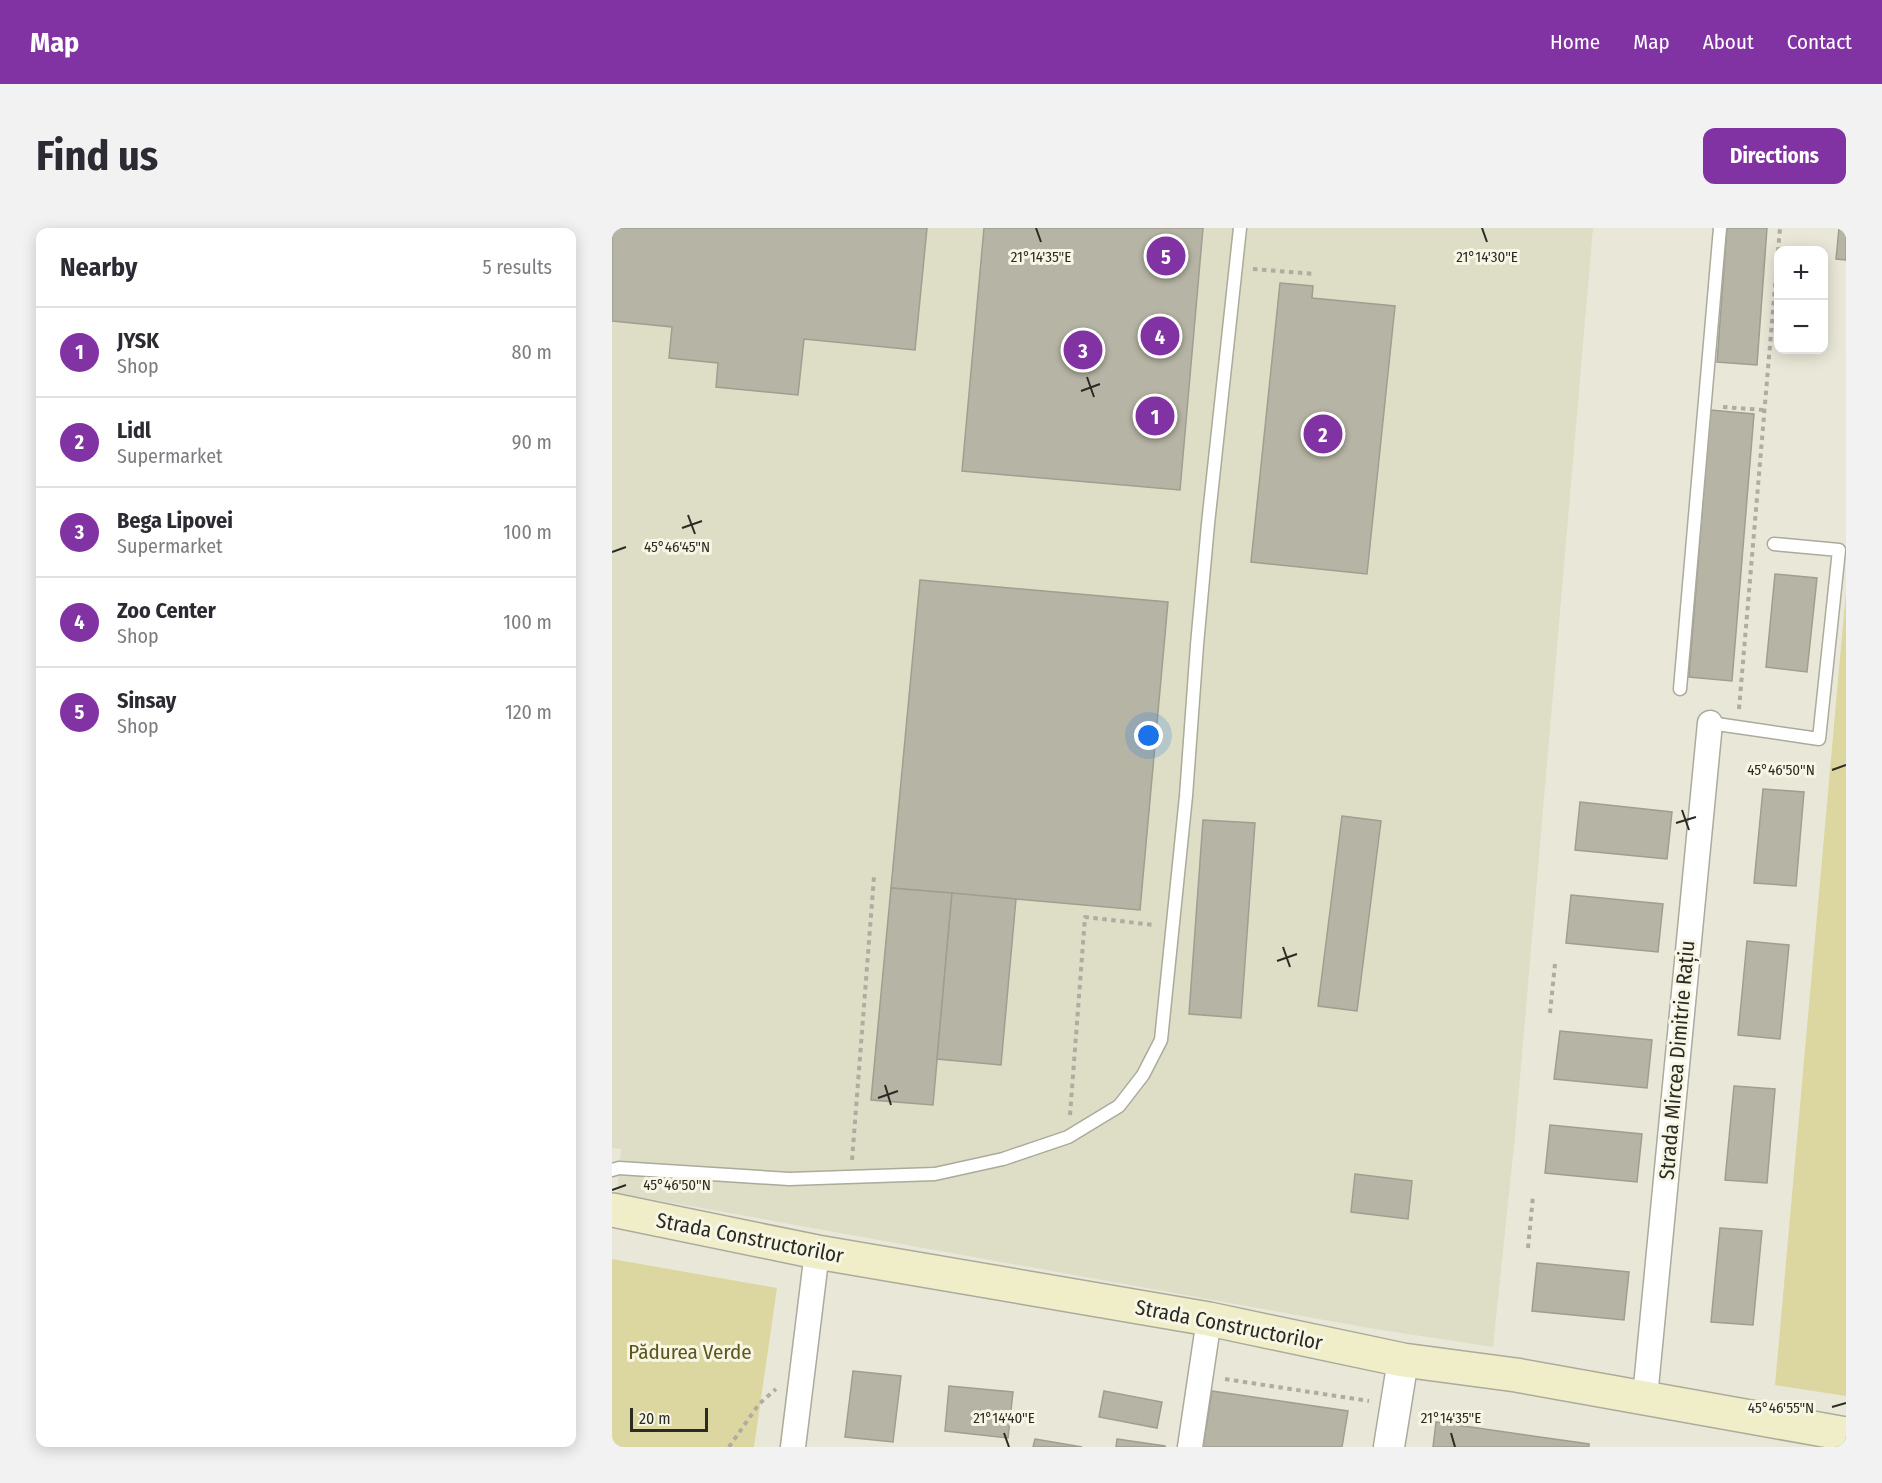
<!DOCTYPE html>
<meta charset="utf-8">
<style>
body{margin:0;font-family:"Fira Sans Condensed",sans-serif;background:#f2f2f3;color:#2b2b33}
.controls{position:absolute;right:18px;top:18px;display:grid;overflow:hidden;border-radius:12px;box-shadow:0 3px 15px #0003}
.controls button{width:54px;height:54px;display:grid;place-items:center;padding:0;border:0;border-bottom:2px solid #e1e1e2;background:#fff;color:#2b2b33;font:30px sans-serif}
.scale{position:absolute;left:18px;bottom:15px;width:78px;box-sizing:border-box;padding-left:6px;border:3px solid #2b2b24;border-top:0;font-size:16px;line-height:21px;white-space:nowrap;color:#2b2b24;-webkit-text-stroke:4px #f7f6e5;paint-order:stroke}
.you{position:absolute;left:537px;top:508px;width:21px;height:21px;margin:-15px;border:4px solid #fff;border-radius:50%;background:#1a73e8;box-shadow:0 0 0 9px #1a73e833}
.badge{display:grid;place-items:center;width:39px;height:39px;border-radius:50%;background:#8233a3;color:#fff;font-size:20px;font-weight:700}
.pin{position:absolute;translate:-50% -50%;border:3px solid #fff;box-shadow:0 2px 6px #0006}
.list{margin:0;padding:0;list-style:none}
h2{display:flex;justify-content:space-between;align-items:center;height:78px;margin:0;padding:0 24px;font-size:26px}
h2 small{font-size:20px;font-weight:400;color:#7c7c81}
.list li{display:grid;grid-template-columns:39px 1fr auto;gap:18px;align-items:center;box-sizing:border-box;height:90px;padding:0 24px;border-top:2px solid #e1e1e2}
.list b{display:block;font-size:22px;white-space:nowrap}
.list p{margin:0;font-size:20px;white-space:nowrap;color:#7c7c81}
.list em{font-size:20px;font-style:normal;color:#7c7c81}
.map{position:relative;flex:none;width:1234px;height:1219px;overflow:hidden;border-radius:12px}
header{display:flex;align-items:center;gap:36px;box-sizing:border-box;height:84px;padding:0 30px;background:#8233a3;color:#fff}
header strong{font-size:28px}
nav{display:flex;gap:33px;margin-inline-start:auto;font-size:21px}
.intro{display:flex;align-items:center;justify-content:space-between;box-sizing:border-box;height:144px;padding:0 36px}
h1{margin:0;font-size:42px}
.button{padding:15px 27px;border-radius:12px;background:#8233a3;color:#fff;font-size:21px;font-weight:700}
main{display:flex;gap:36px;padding:0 36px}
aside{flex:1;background:#fff;border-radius:12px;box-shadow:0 3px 15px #0003}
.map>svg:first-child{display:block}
.built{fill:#deddc6}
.green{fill:#dcd7a0}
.building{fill:#b6b5a5;stroke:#9f9e8f;stroke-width:1.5}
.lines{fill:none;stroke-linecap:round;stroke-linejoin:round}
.service-casing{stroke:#abaa9b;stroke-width:15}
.minor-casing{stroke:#abaa9b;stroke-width:27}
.tertiary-casing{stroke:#abaa9b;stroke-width:33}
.secondary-casing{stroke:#abaa9b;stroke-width:36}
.path{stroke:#aeada0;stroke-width:4;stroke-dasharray:4.5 4.5;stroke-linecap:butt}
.service{stroke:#fff;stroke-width:12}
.minor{stroke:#fff;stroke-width:24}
.tertiary{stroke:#fff;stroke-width:30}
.secondary{stroke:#f0edc9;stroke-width:33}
.ticks{fill:none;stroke:#2b2b24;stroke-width:2}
.labels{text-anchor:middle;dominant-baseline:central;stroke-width:6;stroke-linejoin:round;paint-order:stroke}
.street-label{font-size:21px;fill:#2b2b24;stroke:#f7f6e5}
.park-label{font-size:21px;fill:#5c561d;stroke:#f7f6e5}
.ticks-label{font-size:15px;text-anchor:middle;fill:#2b2b24;stroke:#f7f6e5;stroke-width:6;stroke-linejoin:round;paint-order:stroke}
</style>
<header>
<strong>Map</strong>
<nav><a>Home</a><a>Map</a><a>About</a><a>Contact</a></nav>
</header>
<div class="intro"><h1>Find us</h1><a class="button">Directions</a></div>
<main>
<aside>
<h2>Nearby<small>5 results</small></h2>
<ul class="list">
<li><span class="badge">1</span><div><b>JYSK</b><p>Shop</p></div><em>80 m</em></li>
<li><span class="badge">2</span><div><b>Lidl</b><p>Supermarket</p></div><em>90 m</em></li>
<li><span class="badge">3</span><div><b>Bega Lipovei</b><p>Supermarket</p></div><em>100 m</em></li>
<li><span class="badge">4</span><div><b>Zoo Center</b><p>Shop</p></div><em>100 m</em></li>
<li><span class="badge">5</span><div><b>Sinsay</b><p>Shop</p></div><em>120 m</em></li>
</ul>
</aside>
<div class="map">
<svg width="1234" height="1219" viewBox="0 0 1234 1219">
<rect width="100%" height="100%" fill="#e9e8d8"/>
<polygon class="built" points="0,0 981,0 903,908 881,1119 763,1101 5,965 9,921 0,920"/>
<g class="green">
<polygon points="1234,363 1234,1168 1163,1157"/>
<polygon points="0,1031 165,1060 142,1219 0,1219"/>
</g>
<g class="building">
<polygon points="0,0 315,0 303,122 192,111 186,167 104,159 106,135 57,130 60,99 0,93"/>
<polygon points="372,0 591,0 568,262 350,243"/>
<polygon points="1115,0 1155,0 1145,137 1105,134"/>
<polygon points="1227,0 1234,0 1234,32 1224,31"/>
<polygon points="668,55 701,58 700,70 783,78 755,346 639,334"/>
<polygon points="1098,182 1142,186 1120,453 1077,449"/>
<polygon points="1163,346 1205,350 1195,444 1154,439"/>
<polygon points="308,352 556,374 528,682 279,660"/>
<polygon points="1151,561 1192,564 1184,658 1142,655"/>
<polygon points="968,574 1060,584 1055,631 963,622"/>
<polygon points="730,588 769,593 745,783 706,778"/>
<polygon points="591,592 643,595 629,790 577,786"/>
<polygon points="279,660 340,665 321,877 259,872"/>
<polygon points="340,665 404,671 389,837 325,831"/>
<polygon points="959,667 1051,676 1046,724 954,715"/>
<polygon points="1135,713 1177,717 1168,811 1126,807"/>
<polygon points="948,803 1040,812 1035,860 942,851"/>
<polygon points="1122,858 1163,861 1155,955 1113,952"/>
<polygon points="938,897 1030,906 1025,954 933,945"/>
<polygon points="743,946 800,953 796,991 739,984"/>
<polygon points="1108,1000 1150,1003 1141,1097 1099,1094"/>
<polygon points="925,1035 1017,1044 1012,1092 920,1083"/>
<polygon points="241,1143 289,1148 281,1214 233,1209"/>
<polygon points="337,1158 401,1164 396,1210 333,1203"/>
<polygon points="492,1163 550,1174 545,1200 487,1189"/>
<polygon points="600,1163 736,1183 730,1219 591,1219"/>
<polygon points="824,1194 977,1216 977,1219 821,1219"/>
<polygon points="423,1211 470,1219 421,1219"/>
<polygon points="505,1211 553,1218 553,1219 504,1219"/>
</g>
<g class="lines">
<g class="service-casing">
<g id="service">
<polyline points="1068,461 1108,0"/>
<polyline points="1098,495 1207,511 1227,322 1162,316"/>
<polyline points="0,942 7,940 177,951 323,946 391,931 456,909 507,878 531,847 549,812 574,568 585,417 596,296 628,0"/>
</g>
</g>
<g class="minor-casing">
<g id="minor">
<polyline points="1033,1169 1098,495"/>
<polyline points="181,1219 205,1024"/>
<polyline points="578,1219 597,1091"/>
</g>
</g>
<g class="tertiary-casing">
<polyline id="tertiary" points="777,1219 791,1132"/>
</g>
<g class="secondary-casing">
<polyline id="secondary" points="0,982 205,1024 597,1091 791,1132 904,1147 1234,1206"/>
</g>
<g class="path">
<polyline points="641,41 703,46"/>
<polyline points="1111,179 1152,182"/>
<polyline points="1127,481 1168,0"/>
<polyline points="938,785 943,736"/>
<polyline points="458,887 473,689 542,697"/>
<polyline points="240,932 262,649"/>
<polyline points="916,1020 921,968"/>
<polyline points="613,1151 757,1173"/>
<polyline points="117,1219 147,1176 164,1161"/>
</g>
<use href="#service" class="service"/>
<use href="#minor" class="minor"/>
<use href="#tertiary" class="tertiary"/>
<use href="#secondary" class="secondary"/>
</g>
<path class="ticks" d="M 424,0 L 429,14M 870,0 L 875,14M 475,149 L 482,169M 469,163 L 488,156M 76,287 L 83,306M 70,300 L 90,293M 0,324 L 14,319M 1220,542 L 1234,537M 1070,582 L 1077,602M 1064,595 L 1084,589M 671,719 L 678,739M 665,733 L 685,726M 273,857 L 279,877M 266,870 L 286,863M 0,962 L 14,957M 1220,1179 L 1234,1175M 392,1205 L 397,1219M 839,1205 L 843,1219"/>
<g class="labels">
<g class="street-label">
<text transform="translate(1065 832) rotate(-85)">Strada Mircea Dimitrie Rațiu</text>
<text transform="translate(138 1010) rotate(11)">Strada Constructorilor</text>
<text transform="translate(617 1097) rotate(11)">Strada Constructorilor</text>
</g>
<g class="park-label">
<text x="78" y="1124">Pădurea Verde</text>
</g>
</g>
<g class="ticks-label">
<text x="429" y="34">21°14'35"E</text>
<text x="875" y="34">21°14'30"E</text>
<text x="65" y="324">45°46'45"N</text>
<text x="1169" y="547">45°46'50"N</text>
<text x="65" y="962">45°46'50"N</text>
<text x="1169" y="1185">45°46'55"N</text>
<text x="392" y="1195">21°14'40"E</text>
<text x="839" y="1195">21°14'35"E</text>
</g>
</svg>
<div class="controls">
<button>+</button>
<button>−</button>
</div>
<div class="scale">20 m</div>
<div class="you"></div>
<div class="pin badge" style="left:543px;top:188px">1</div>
<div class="pin badge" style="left:711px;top:206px">2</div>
<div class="pin badge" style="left:471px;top:122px">3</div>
<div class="pin badge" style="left:548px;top:108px">4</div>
<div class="pin badge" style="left:554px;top:28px">5</div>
</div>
</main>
